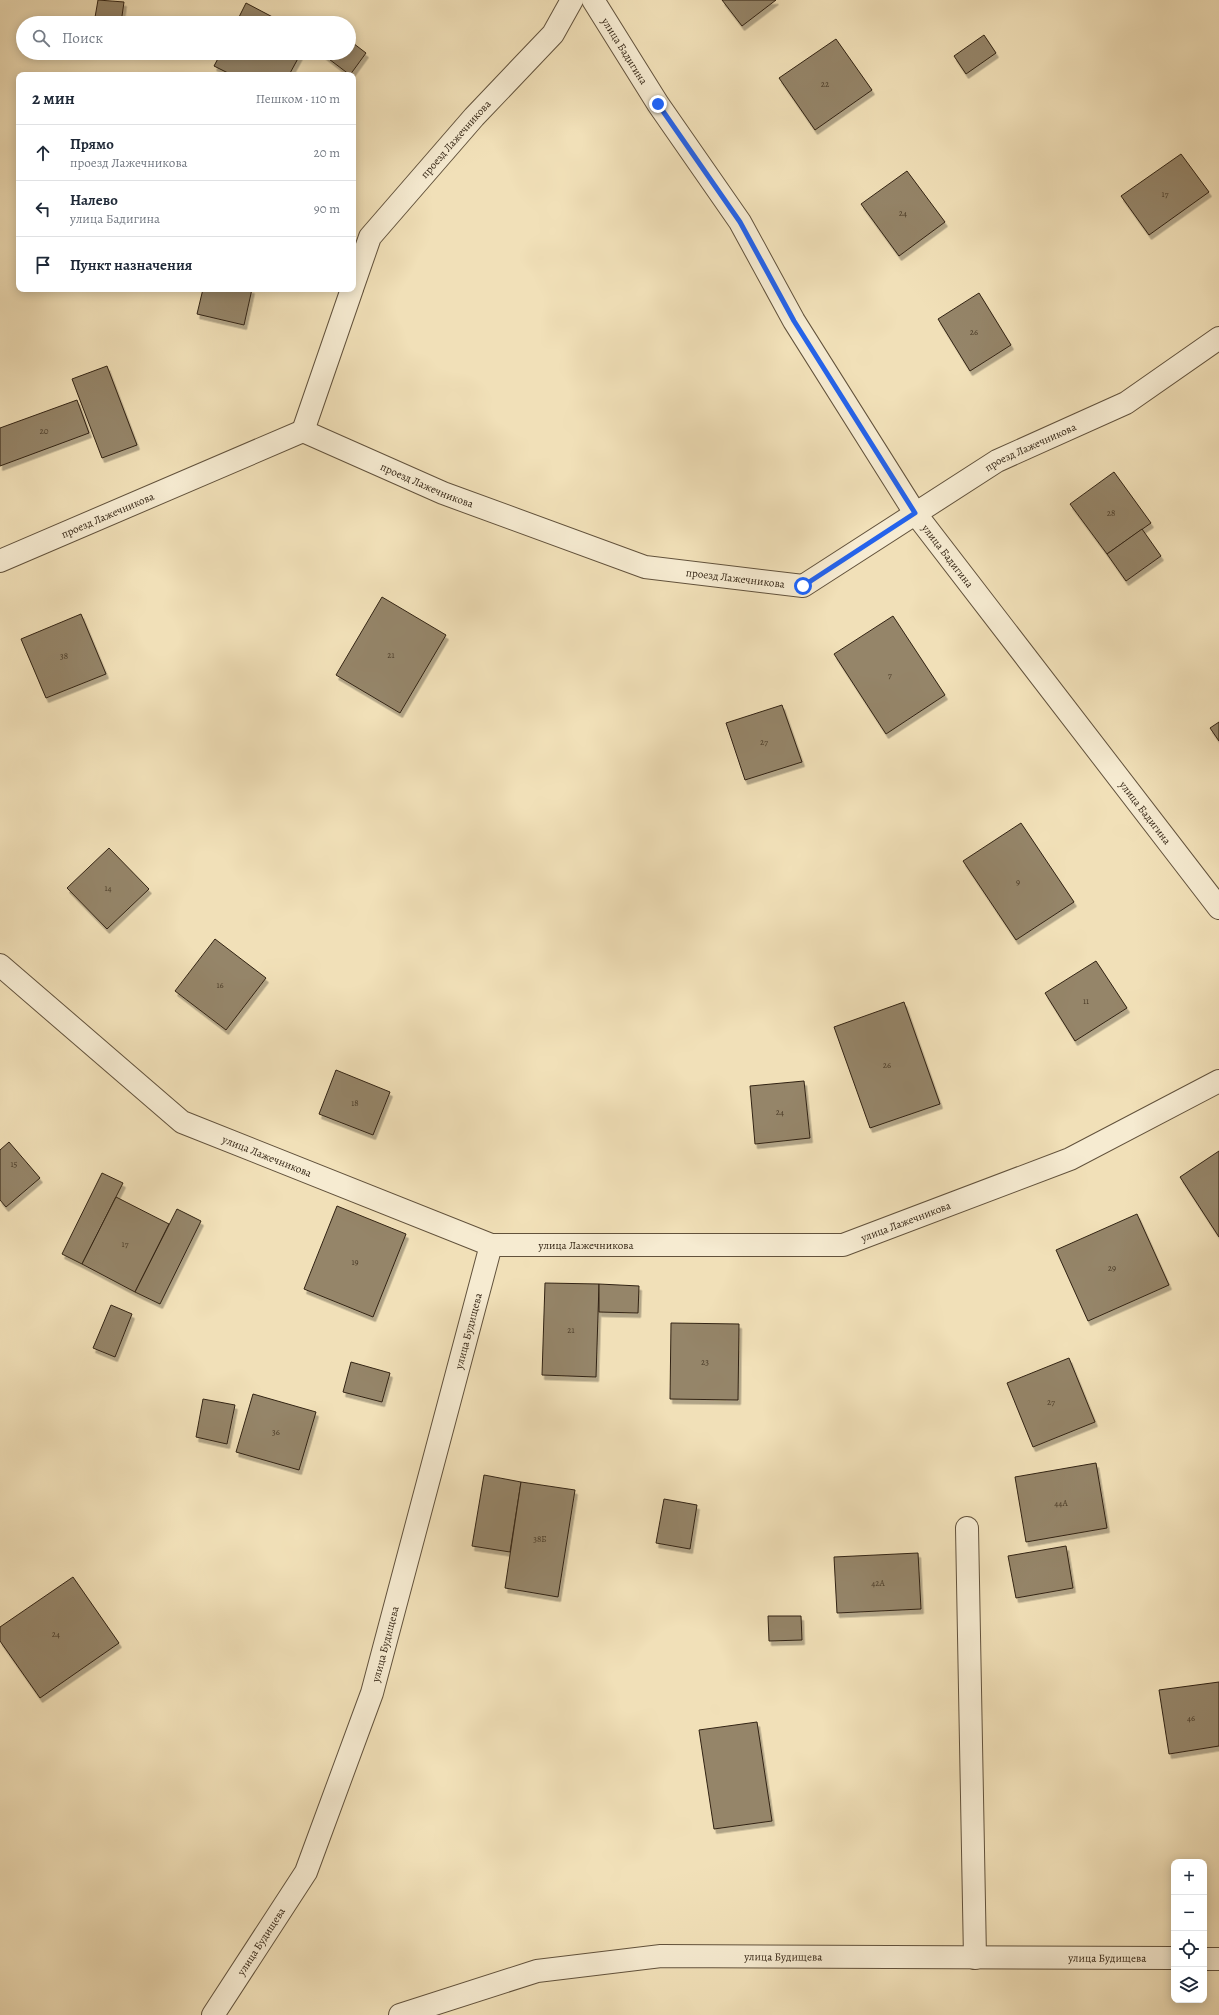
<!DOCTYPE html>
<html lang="ru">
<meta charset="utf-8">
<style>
body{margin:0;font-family:Alegreya,serif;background:#f6f6f7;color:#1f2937}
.controls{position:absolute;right:12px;bottom:12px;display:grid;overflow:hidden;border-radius:8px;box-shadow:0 2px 10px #0003}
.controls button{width:36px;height:36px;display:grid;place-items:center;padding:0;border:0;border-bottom:1px solid #e0e1e3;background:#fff;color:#1f2937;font:20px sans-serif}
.stop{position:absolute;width:12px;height:12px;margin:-9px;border:3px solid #2563eb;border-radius:50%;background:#fff}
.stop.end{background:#2563eb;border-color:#fff;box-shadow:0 1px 4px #0008}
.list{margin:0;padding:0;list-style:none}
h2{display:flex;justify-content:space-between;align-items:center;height:52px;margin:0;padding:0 16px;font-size:17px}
h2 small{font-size:13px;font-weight:400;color:#747a83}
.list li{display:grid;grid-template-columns:26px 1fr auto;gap:12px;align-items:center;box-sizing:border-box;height:56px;padding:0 16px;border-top:1px solid #e0e1e3}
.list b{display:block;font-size:15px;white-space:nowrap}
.list p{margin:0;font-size:13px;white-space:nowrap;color:#747a83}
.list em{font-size:13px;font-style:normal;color:#747a83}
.icon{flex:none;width:22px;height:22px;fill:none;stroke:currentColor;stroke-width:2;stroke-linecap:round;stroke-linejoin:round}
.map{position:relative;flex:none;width:1219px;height:2015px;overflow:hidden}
.search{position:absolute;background:#fff;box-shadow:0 2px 10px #0003;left:16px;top:16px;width:340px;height:44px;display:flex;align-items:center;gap:10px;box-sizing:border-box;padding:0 14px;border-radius:22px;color:#747a83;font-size:15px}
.panel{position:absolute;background:#fff;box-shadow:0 2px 10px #0003;left:16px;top:72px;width:340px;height:220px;border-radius:8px}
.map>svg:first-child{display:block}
.building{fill:#958569;stroke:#322313;filter:url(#shadow)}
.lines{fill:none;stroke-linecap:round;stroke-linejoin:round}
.street-casing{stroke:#62523c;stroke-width:24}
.street{stroke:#f6ebd1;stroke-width:22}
.route{stroke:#2563eb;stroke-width:5}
.labels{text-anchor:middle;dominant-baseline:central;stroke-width:3;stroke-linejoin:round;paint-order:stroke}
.number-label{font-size:9px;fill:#4b3c28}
.street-label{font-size:11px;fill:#322313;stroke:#f6ebd1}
</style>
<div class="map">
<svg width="1219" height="2015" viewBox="0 0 1219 2015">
<defs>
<filter id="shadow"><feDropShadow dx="2.5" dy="4.5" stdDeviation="0" flood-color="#0004"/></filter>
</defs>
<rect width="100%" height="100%" fill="#f1e0b8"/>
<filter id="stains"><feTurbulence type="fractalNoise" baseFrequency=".005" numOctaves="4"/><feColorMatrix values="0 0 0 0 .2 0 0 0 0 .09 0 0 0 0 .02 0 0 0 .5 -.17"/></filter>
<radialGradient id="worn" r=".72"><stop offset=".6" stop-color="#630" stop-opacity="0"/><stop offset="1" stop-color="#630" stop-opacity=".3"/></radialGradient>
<g class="building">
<polygon points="98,0 124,2 121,23 94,23"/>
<polygon points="722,0 776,0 742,26"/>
<polygon points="246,3 284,23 236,23"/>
<polygon points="984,35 996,53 966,74 954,56"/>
<polygon points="836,39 872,90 815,130 779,78"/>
<polygon points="349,40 366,53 350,75 321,53 349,53"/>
<polygon points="221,53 301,53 289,75 232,75 214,66"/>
<polygon points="1181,154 1209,192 1149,235 1121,196"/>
<polygon points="907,171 945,222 899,256 861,204"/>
<polygon points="203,289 252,289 244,325 197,314"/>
<polygon points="979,293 1011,345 970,371 938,319"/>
<polygon points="107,366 137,445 102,458 72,379"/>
<polygon points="77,400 89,433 0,466 0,428"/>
<polygon points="1114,472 1151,523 1107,554 1070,504"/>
<polygon points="1142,529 1161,556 1126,581 1107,554"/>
<polygon points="382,597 446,635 400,713 336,675"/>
<polygon points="81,614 106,674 46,698 21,639"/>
<polygon points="893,616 945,695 886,734 834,654"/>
<polygon points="782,705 802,762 745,780 726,723"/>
<polygon points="1219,722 1219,741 1210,728"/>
<polygon points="1021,823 1074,902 1016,940 963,861"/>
<polygon points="109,848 149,889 107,929 67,888"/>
<polygon points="215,939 266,978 226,1030 175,991"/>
<polygon points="1096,961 1127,1008 1075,1041 1045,993"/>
<polygon points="904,1002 940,1104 870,1128 834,1027"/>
<polygon points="336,1070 390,1092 373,1135 319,1114"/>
<polygon points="804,1081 810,1138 755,1144 750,1086"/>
<polygon points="9,1142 40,1178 6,1207 0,1200 0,1150"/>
<polygon points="1219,1151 1219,1237 1180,1177"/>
<polygon points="102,1173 123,1183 82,1264 62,1254"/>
<polygon points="116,1197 169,1224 135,1292 82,1264"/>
<polygon points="337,1206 406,1234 373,1317 304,1289"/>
<polygon points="177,1209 201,1221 160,1304 135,1292"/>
<polygon points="1137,1214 1169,1285 1088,1321 1056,1250"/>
<polygon points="545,1283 599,1284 596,1377 542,1375"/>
<polygon points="599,1284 639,1286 638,1313 599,1312"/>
<polygon points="111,1305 132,1314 115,1357 93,1348"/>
<polygon points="671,1323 739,1324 738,1400 670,1399"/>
<polygon points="1069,1358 1095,1422 1033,1447 1007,1383"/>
<polygon points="351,1362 390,1373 382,1402 343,1392"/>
<polygon points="253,1394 316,1412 299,1470 236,1452"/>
<polygon points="203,1399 235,1405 227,1444 196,1437"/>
<polygon points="1096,1463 1107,1528 1026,1542 1015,1477"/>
<polygon points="484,1475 521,1482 510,1552 472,1546"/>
<polygon points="521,1482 575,1490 558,1597 505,1588"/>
<polygon points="664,1499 697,1505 690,1549 656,1543"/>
<polygon points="1066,1546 1073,1588 1016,1598 1008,1556"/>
<polygon points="918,1553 921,1609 837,1613 834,1557"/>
<polygon points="73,1577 119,1643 40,1698 0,1641 0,1627"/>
<polygon points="768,1616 801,1616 802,1640 769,1641"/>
<polygon points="1219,1682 1219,1746 1169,1754 1159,1690"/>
<polygon points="757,1722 772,1821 714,1829 699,1730"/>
</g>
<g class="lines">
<g class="street-casing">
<g id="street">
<path id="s1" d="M 593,0 L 658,104 L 740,222 L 794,321 L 915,513 L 1219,908"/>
<path id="s2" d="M 353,286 L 370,237 L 474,117 L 553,34 L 572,0"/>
<polyline points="303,431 352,289"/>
<path id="s3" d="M 0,561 L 303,431 L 443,493 L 645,567 L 803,586 L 997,461 L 1126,403 L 1219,338"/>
<path id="s4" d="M 0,965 L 182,1122 L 491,1245 L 843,1245 L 1070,1159 L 1219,1081"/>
<polyline points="967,1528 975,1958"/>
<polyline points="1204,1959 1219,1959"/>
<path id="s5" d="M 213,2015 L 306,1872 L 372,1693 L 491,1245"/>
<path id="s6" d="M 400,2015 L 537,1971 L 661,1956 L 1174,1958"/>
</g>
</g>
<use href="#street" class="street"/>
</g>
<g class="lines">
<polyline class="route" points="658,104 740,222 794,321 915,513 803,586"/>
</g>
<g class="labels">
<g class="number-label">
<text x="825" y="84">22</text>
<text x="1165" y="194">17</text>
<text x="903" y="213">24</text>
<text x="974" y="332">26</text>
<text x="44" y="431">20</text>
<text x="1111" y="513">28</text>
<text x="391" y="655">21</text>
<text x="64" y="656">38</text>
<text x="890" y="675">7</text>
<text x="764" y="742">27</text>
<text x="1018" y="882">9</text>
<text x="108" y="888">14</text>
<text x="220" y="985">16</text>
<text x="1086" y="1001">11</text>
<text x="887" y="1065">26</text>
<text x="355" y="1103">18</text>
<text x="780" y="1112">24</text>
<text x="14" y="1164">15</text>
<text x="125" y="1244">17</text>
<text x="355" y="1262">19</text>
<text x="1112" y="1268">29</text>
<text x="571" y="1330">21</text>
<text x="705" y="1362">23</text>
<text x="1051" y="1402">27</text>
<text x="276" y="1432">36</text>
<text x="1061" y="1503">44А</text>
<text x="540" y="1539">38Б</text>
<text x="878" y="1583">42А</text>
<text x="56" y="1634">24</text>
<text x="1191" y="1718">46</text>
</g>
<g class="street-label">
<text stroke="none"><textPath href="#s1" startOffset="60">улица Бадигина</textPath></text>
<text stroke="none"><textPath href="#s2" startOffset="182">проезд Лажечникова</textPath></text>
<text stroke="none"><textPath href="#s3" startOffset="1124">проезд Лажечникова</textPath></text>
<text stroke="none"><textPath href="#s3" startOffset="465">проезд Лажечникова</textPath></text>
<text stroke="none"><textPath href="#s3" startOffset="117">проезд Лажечникова</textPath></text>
<text stroke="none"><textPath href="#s1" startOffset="660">улица Бадигина</textPath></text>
<text stroke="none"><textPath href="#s3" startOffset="789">проезд Лажечникова</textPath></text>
<text stroke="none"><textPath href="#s1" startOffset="984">улица Бадигина</textPath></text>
<text stroke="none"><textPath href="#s4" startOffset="332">улица Лажечникова</textPath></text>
<text stroke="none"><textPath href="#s4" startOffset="992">улица Лажечникова</textPath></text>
<text stroke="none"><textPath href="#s4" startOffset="668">улица Лажечникова</textPath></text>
<text stroke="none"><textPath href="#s5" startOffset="736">улица Будищева</textPath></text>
<text stroke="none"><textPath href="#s5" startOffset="412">улица Будищева</textPath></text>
<text stroke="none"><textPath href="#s5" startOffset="88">улица Будищева</textPath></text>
<text stroke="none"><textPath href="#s6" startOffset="391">улица Будищева</textPath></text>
<text stroke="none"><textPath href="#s6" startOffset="715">улица Будищева</textPath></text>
</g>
</g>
<rect width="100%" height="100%" filter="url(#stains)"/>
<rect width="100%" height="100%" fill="url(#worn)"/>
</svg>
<div class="controls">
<button>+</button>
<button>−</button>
<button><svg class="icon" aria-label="locate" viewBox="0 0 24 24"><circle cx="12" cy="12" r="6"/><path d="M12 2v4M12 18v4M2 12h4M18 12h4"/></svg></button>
<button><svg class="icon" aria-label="layers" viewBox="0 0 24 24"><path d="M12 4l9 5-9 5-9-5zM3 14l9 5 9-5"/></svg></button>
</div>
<div class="stop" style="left:803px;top:586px"></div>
<div class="stop end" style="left:658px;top:104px"></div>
<div class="search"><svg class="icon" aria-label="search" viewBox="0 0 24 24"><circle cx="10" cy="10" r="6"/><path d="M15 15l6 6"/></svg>Поиск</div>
<section class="panel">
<h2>2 мин<small>Пешком · 110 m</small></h2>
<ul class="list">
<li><svg class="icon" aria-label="ahead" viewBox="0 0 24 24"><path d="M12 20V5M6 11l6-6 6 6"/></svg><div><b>Прямо</b><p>проезд Лажечникова</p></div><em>20 m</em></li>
<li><svg class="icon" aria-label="left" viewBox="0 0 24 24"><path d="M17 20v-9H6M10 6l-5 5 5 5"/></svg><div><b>Налево</b><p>улица Бадигина</p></div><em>90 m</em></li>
<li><svg class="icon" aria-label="arrive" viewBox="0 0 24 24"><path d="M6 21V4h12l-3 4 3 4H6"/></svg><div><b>Пункт назначения</b></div></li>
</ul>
</section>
</div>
